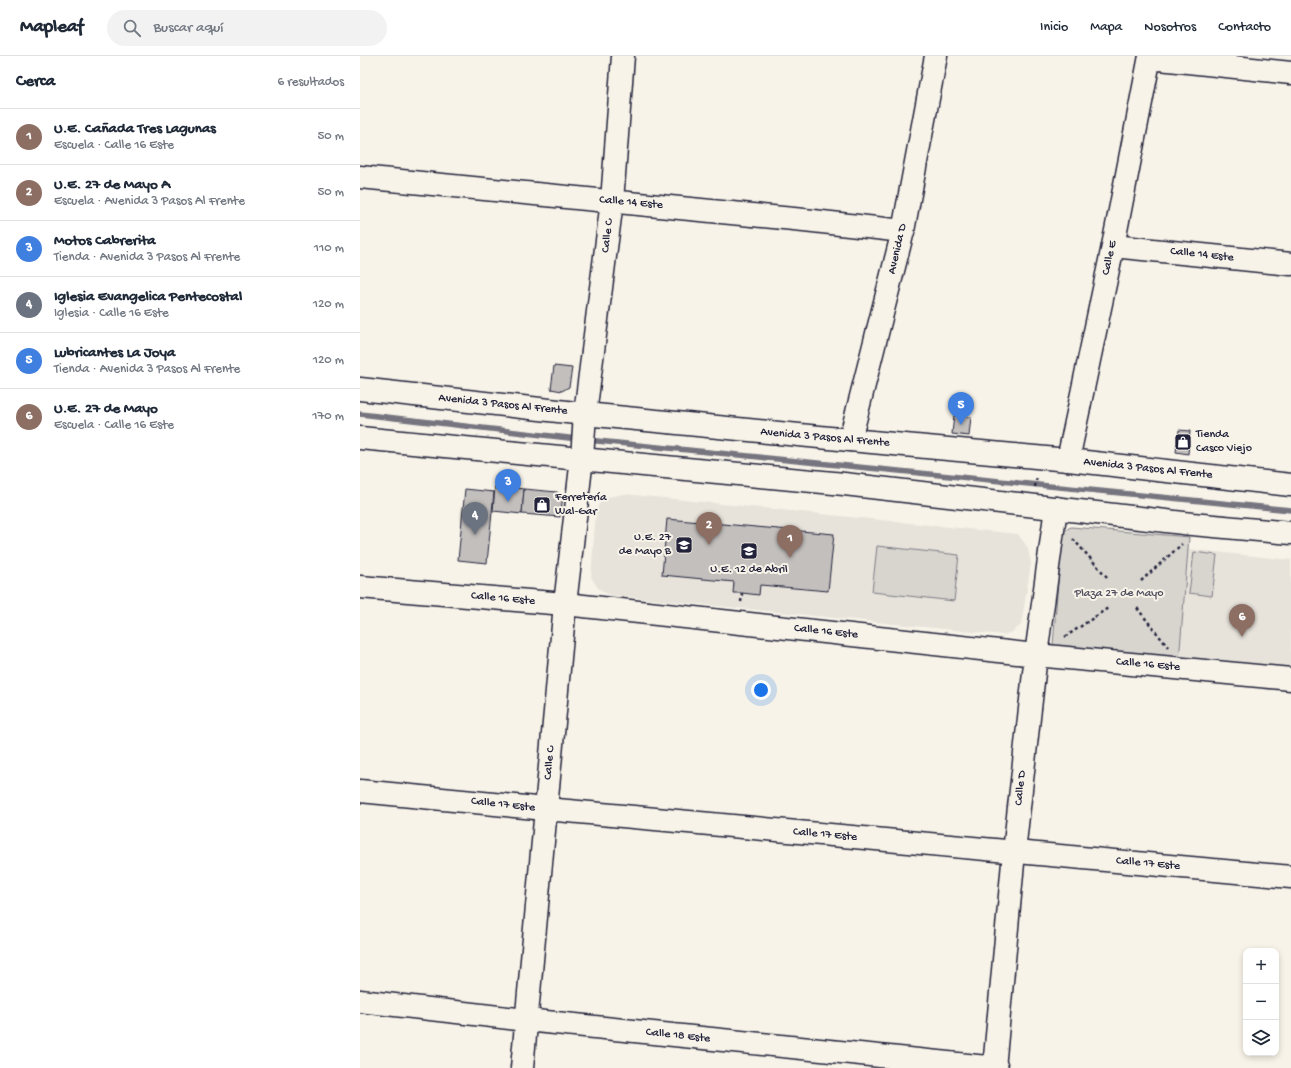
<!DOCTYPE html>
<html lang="es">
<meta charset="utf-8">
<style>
body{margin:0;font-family:"Gochi Hand",sans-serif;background:#f2f2f3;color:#1f2937}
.controls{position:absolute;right:12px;bottom:12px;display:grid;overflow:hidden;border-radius:8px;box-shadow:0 2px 6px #0003}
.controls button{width:36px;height:36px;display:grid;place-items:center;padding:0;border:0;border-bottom:1px solid #e0e1e3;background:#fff;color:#1f2937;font:20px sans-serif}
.you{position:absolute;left:401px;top:634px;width:14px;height:14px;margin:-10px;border:3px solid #fff;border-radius:50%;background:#1a73e8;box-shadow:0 0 0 6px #1a73e833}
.badge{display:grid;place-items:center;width:26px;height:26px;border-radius:50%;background:#111827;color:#fff;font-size:13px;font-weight:700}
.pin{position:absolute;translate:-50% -33px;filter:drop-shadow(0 1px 2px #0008)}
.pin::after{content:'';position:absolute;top:21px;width:14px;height:12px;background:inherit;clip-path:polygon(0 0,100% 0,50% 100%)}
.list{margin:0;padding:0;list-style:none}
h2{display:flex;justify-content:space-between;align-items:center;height:52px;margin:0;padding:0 16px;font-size:17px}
h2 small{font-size:13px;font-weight:400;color:#747a83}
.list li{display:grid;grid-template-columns:26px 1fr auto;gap:12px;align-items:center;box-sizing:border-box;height:56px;padding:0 16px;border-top:1px solid #e0e1e3}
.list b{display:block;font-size:15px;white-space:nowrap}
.list p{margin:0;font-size:13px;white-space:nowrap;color:#747a83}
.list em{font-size:13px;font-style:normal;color:#747a83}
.icon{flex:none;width:22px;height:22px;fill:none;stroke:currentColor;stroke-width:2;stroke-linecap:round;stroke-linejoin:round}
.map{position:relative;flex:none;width:931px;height:1012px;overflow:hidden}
header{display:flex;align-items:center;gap:24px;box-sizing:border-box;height:56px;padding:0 20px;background:#fff;border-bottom:1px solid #e0e1e3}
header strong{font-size:19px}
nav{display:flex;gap:22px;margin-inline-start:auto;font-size:14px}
.search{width:280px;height:36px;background:#f2f2f3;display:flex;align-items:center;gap:10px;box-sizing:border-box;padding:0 14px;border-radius:22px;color:#747a83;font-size:15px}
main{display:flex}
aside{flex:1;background:#fff}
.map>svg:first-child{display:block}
.built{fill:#e7e3db}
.green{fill:#d8d5cf;stroke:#7d7c85}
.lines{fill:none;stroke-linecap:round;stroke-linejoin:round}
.stream{stroke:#76747f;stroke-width:5.5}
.building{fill:#c2bfbd;stroke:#22223b}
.minor-casing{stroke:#22223b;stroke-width:25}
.path{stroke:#22223b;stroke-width:2.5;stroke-dasharray:3 3;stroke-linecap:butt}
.minor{stroke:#f7f3e8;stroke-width:22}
.labels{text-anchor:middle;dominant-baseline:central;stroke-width:4;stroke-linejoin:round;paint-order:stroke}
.street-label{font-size:12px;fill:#22223b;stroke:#f7f3e8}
.poi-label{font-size:12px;fill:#22223b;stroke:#f7f3e8;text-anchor:start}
.park-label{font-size:12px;fill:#504f60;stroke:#f7f3e8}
</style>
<header>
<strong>Mapleaf</strong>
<div class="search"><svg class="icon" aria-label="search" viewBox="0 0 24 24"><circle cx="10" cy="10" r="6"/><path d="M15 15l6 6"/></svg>Buscar aquí</div>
<nav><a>Inicio</a><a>Mapa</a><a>Nosotros</a><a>Contacto</a></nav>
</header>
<main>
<aside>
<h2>Cerca<small>6 resultados</small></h2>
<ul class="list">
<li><span class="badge" style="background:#8d6e63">1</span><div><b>U.E. Cañada Tres Lagunas</b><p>Escuela · Calle 16 Este</p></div><em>50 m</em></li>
<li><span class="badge" style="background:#8d6e63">2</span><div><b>U.E. 27 de Mayo A</b><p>Escuela · Avenida 3 Pasos Al Frente</p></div><em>50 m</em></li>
<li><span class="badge" style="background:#3f7fe0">3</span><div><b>Motos Cabrerita</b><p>Tienda · Avenida 3 Pasos Al Frente</p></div><em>110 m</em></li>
<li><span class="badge" style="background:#6b7280">4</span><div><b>Iglesia Evangelica Pentecostal</b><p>Iglesia · Calle 16 Este</p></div><em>120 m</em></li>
<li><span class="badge" style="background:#3f7fe0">5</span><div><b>Lubricantes La Joya</b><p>Tienda · Avenida 3 Pasos Al Frente</p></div><em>120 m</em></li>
<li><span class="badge" style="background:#8d6e63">6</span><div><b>U.E. 27 de Mayo</b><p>Escuela · Calle 16 Este</p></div><em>170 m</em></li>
</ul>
</aside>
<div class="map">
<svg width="931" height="1012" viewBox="0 0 931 1012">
<rect width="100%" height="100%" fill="#f7f3e8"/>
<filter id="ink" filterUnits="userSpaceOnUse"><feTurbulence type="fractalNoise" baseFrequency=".025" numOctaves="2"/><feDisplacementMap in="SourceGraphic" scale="8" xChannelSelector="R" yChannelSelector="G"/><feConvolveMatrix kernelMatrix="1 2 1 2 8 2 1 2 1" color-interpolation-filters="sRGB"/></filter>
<g filter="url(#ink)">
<g class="built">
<polygon points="264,438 658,478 668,492 671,508 661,569 652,576 643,579 249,539 238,532 231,521 236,455 240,446 247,441"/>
<polygon points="828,493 931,504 931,614 819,605"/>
</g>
<g class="green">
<polygon points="711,471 829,481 819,605 700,595 693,589 702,476"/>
<polygon points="517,490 599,499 594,545 512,536"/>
<polygon points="834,496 857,499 852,540 829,537"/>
</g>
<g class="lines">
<g class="stream">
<polyline points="0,358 218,383"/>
<polyline points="227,384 931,454"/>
</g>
</g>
<g class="building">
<polygon points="194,310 212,312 209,331 202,335 191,333"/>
<polygon points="594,359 611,361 609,380 592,378"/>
<polygon points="819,374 830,375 828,398 816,396"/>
<polygon points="135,430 164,433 162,458 133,455"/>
<polygon points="105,433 134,436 127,507 98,504"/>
<polygon points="164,433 197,436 203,441 200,461 162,458"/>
<polygon points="307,463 474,478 468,535 400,529 399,539 382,537 373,537 374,526 302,519"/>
</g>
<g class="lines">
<g class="minor-casing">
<g id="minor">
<polyline points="790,2 931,17"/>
<polyline points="0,121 444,164 543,175"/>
<polyline points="753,190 931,208"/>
<polyline points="0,333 225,358 490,384 708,404 931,429"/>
<polyline points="0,382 484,428 832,468 931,477"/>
<polyline points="490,384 543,175 576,0"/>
<polyline points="708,404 753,190 790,0"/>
<polyline points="0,531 205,548 676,599 931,623"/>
<polyline points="0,735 186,753 931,821"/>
<polyline points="0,945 166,964 637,1012"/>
<polyline points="162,1012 205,548 222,402 225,358 252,145 263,0"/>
<polyline points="634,1012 654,796 676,599 696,452"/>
</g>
</g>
<g class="path">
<polyline points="675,431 677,420"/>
<polyline points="713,483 747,521"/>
<polyline points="781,525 822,488"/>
<polyline points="381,546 382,537"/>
<polyline points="777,552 808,591"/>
<polyline points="705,581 748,552"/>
</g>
<use href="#minor" class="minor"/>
</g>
</g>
<defs>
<g id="shop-square" transform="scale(0.9)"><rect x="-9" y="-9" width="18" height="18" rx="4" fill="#22223b" stroke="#f7f3e8"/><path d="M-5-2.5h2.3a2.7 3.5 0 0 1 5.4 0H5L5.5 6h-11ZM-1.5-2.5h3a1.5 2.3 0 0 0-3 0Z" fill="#fff"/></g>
<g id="school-square" transform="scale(0.9)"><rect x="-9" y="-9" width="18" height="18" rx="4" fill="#22223b" stroke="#f7f3e8"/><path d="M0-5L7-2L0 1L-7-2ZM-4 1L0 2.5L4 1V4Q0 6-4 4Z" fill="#fff"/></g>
</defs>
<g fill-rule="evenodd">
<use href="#shop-square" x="823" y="386"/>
<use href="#shop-square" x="182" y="449"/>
<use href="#school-square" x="324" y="489"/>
<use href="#school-square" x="389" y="495"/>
</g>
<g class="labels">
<g class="street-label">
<text transform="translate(271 147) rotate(5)">Calle 14 Este</text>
<text transform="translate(248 180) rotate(-83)">Calle C</text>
<text transform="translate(538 193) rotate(-77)">Avenida D</text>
<text transform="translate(842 199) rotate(6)">Calle 14 Este</text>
<text transform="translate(750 202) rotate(-78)">Calle E</text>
<text transform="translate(143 349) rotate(6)">Avenida 3 Pasos Al Frente</text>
<text transform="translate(465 382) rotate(5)">Avenida 3 Pasos Al Frente</text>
<text transform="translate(788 413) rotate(6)">Avenida 3 Pasos Al Frente</text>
<text transform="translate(143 543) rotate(5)">Calle 16 Este</text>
<text transform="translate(466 576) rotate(6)">Calle 16 Este</text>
<text transform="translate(788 609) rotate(5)">Calle 16 Este</text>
<text transform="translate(190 707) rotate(-85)">Calle C</text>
<text transform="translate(661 732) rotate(-84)">Calle D</text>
<text transform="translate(143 749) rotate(6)">Calle 17 Este</text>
<text transform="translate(465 779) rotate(5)">Calle 17 Este</text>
<text transform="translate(788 808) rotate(5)">Calle 17 Este</text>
<text transform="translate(318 980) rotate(6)">Calle 18 Este</text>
</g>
<g class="poi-label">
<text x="836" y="379">Tienda<tspan x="836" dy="14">Casco Viejo</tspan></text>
<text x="195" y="442">Ferretería<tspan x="195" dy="14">Wal-Gar</tspan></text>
<text x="311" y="482" text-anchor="end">U.E. 27<tspan x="311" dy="14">de Mayo B</tspan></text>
<text x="389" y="514" text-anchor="middle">U.E. 12 de Abril</text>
</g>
<g class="park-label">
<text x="759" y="538">Plaza 27 de Mayo</text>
</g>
</g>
</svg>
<div class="controls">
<button>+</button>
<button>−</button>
<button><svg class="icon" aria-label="layers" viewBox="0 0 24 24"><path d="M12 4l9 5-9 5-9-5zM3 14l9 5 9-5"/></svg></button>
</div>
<div class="you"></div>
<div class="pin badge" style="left:430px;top:502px;background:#8d6e63">1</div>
<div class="pin badge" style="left:349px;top:489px;background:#8d6e63">2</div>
<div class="pin badge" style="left:148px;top:446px;background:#3f7fe0">3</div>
<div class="pin badge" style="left:115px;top:479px;background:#6b7280">4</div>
<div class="pin badge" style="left:601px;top:369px;background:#3f7fe0">5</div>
<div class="pin badge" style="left:882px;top:581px;background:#8d6e63">6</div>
</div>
</main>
